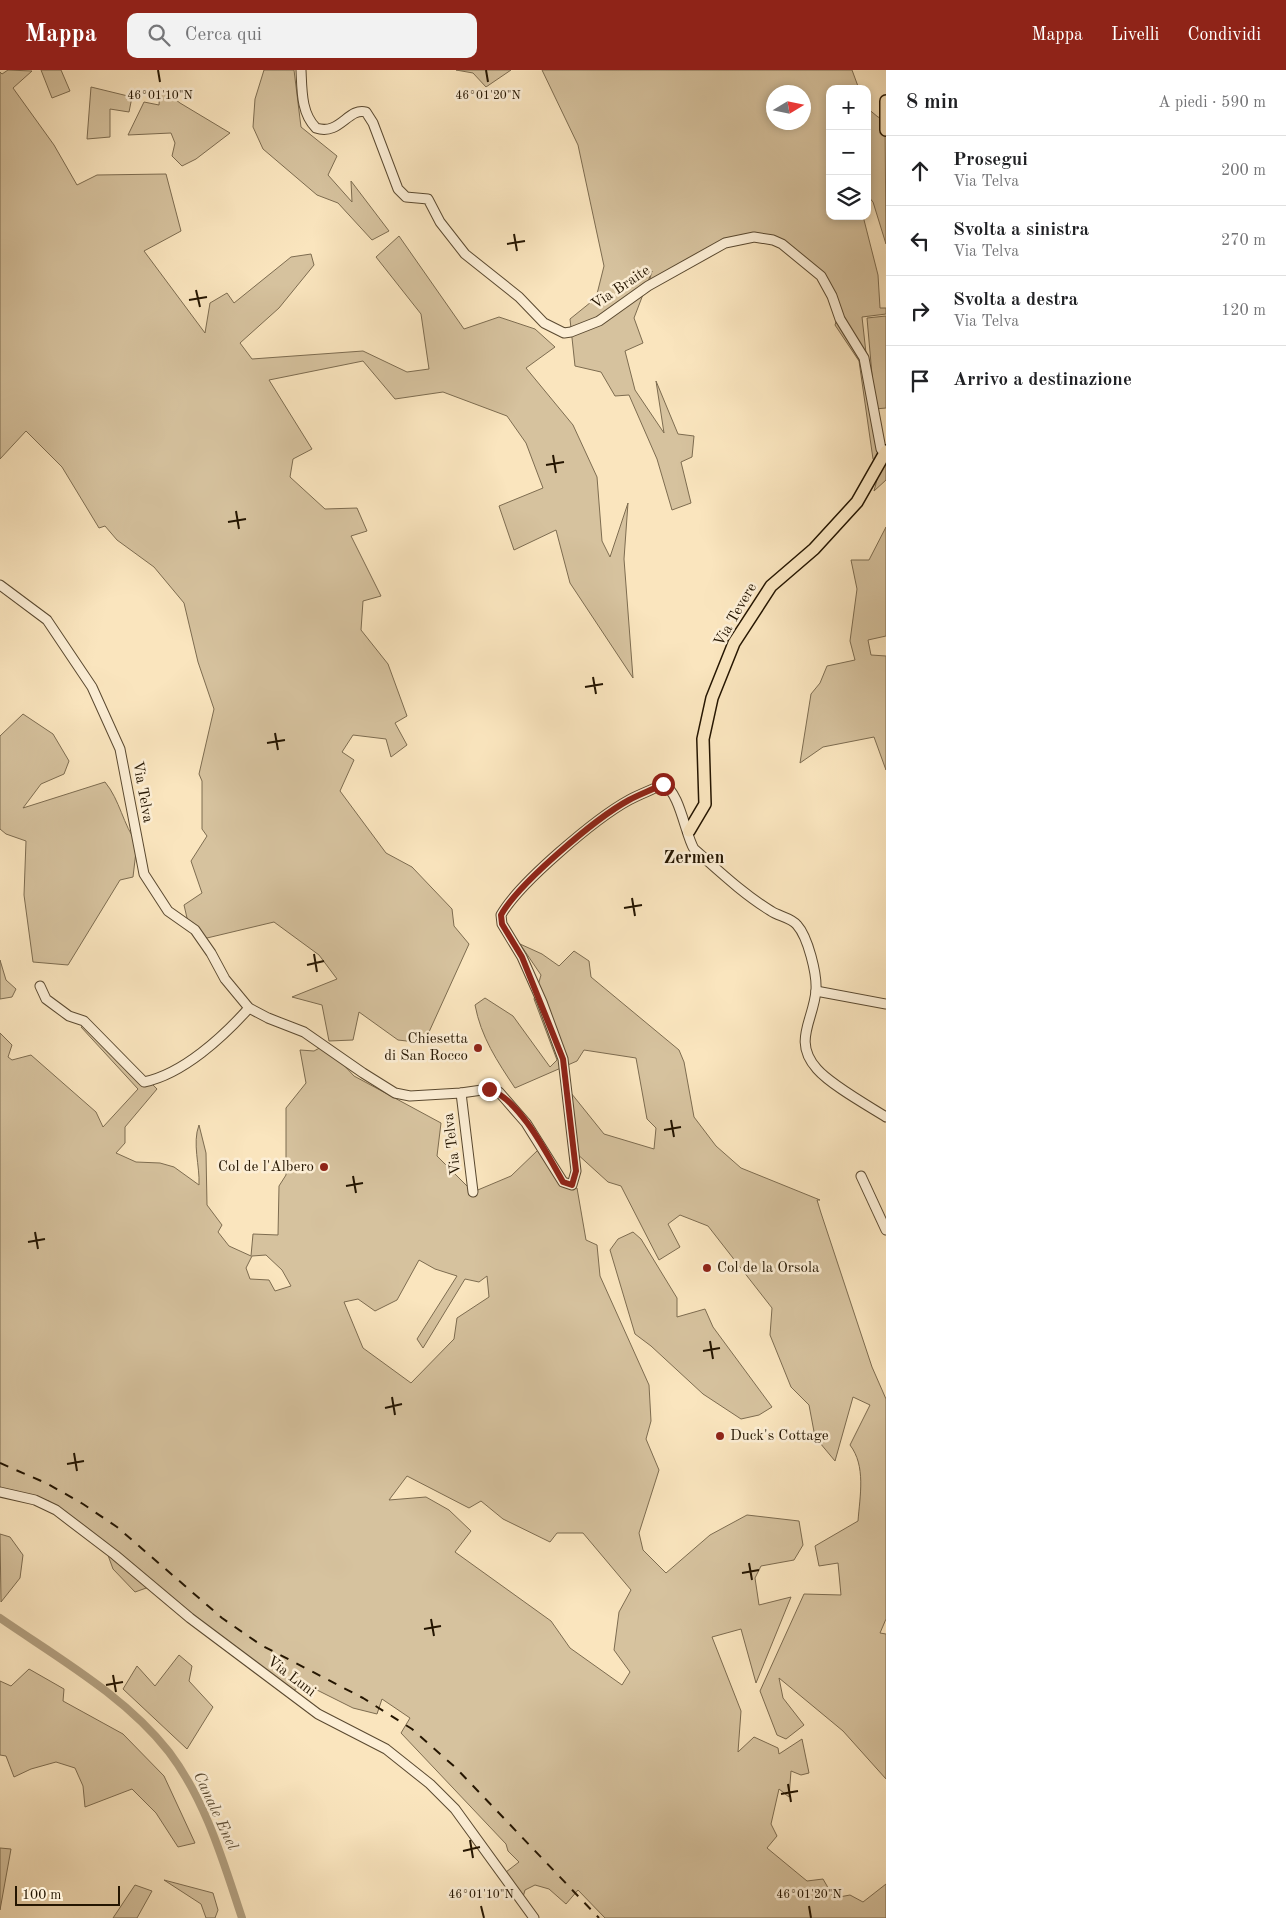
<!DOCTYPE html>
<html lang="it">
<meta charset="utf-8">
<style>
body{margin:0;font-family:"Old Standard TT",serif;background:#f2f2f2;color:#202124}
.controls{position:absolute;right:15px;top:15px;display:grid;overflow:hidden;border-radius:10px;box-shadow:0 2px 8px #0003}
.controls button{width:45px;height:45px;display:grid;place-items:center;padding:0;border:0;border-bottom:1px solid #e0e0e0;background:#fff;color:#202124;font:25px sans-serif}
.compass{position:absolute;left:766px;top:15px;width:45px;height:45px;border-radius:50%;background:#fff;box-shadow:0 2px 8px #0003;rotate:80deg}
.scale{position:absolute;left:15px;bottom:12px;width:105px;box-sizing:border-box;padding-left:5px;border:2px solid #241501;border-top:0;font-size:14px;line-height:18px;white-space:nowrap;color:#241501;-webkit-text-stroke:4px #fceed5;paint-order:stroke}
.stop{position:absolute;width:15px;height:15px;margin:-11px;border:4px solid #8f2418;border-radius:50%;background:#fff}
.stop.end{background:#8f2418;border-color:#fff;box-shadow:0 1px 5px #0008}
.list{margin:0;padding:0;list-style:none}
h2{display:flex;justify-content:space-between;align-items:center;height:65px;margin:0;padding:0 20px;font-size:21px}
h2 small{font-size:16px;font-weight:400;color:#757577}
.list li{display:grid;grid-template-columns:32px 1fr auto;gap:15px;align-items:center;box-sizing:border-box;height:70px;padding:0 20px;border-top:1px solid #e0e0e0}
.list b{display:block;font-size:19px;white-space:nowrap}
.list p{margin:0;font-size:16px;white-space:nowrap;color:#757577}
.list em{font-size:16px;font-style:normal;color:#757577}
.icon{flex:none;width:28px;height:28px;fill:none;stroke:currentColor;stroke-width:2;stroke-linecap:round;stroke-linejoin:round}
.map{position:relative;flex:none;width:886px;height:1848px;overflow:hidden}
header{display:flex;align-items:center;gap:30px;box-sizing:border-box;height:70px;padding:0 25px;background:#8f2418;color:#fff}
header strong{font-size:24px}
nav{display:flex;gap:28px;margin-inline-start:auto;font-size:18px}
.search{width:350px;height:45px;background:#f2f2f2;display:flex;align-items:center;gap:12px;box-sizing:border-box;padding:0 18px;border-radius:10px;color:#757577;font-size:19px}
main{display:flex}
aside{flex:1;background:#fff}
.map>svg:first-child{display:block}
.green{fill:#d6c29e;stroke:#7d6c50;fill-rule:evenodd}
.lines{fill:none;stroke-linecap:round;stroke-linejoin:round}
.canal{stroke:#b19e7e;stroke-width:8}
.minor-casing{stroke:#5a4930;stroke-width:11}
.major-casing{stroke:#241501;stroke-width:14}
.minor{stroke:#fceed5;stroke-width:9}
.major{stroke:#fae5be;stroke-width:11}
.rail{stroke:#241501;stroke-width:2;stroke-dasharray:9 9;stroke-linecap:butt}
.route{stroke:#8f2418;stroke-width:6}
.ticks{fill:none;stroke:#241501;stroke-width:2}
.poi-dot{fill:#8f2418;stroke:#fceed5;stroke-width:2}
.labels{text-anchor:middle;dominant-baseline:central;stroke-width:5;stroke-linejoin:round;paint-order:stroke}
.street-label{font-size:15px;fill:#241501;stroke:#fceed5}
.poi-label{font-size:15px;fill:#241501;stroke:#fceed5;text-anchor:end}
.water-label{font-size:16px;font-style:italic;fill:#5c4c33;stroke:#fceed5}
.quarter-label{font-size:18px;font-weight:bold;fill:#241501;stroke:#fceed5}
.ticks-label{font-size:12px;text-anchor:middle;fill:#241501;stroke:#fceed5;stroke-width:5;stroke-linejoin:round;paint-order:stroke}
</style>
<header>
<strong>Mappa</strong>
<div class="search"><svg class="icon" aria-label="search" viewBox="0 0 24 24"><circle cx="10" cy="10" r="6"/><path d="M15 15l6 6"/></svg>Cerca qui</div>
<nav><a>Mappa</a><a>Livelli</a><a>Condividi</a></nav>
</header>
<main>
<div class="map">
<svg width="886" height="1848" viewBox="0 0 886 1848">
<rect width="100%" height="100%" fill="#fae5be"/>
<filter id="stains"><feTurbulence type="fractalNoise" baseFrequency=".004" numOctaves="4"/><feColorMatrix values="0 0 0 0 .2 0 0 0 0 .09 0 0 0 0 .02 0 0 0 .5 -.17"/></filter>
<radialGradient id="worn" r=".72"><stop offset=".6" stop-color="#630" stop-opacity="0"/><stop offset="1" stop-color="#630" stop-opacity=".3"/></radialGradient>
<g class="green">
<polygon points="8,0 32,1 13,18 54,75 77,115 97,105 166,104 181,161 144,181 205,263 210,233 227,223 234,233 291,187 311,184 314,195 279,238 240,273 252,289 363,281 407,302 429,299 421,244 376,187 399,166 464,259 499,247 535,259 555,277 526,298 573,355 597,407 602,471 610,487 628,433 624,489 633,608 570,513 556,460 514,480 499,436 543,418 526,373 507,346 443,322 395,329 363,291 269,310 312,379 293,389 290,407 325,439 357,438 367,461 351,466 381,526 363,531 361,560 388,594 407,646 395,653 407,675 391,687 386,669 353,665 342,682 354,690 340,721 386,783 412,797 452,839 454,856 469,874 424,973 398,970 359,942 353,970 329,971 322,935 292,927 337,909 319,885 274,852 207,868 187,848 184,835 202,823 191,791 207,766 202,759 202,711 199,704 214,639 198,592 184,533 154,497 117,470 105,456 99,458 62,397 26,361 0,389 0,2 2,4"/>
<polygon points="41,0 61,0 70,21 52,28"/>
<polygon points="264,0 294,0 301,57 337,86 328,105 352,132 351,111 389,161 372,170 338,133 317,125 263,79 253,57 255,29"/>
<polygon points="456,0 511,0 486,17 473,3"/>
<path d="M 542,0 L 852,0 L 859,19 L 830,19 L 830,98 L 826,100 L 830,104 L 830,146 L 863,146 L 878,205 L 880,238 L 886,238 L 886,244 L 862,247 L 877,382 L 886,378 L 886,410 L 874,421 L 880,398 L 873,389 L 859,291 L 835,255 L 838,246 L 828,215 L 782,174 L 742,168 L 648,216 L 652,201 L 634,248 L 643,273 L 625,281 L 635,320 L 664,363 L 656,311 L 678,364 L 694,366 L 692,387 L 681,392 L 691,433 L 672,440 L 657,389 L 629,325 L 615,326 L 601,302 L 575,296 L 570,249 L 596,228 L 604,196 L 578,75 ZM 774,22 L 804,22 L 804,52 L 774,52 Z"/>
<polygon points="91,17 132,27 129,42 110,39 110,67 87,69"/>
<polygon points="160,18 180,33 230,63 196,89 182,96 172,86 175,73 171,63 128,65 144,32 159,35"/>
<polygon points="867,38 878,47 885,50 886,174 873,132 867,125"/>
<polygon points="886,246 886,338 875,339 867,248"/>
<polygon points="886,457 886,566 868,570 871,585 886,586 886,700 874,667 823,677 800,693 811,624 820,613 827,596 855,590 850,571 857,519 851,490 869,490"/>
<path d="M 23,644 L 53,664 L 69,691 L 64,704 L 41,714 L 23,738 L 105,712 C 120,730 123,755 137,773 L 133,807 L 120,810 L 68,895 L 33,892 L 24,825 L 26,771 L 6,764 L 0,759 L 0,666 Z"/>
<path d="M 520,874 L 542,884 L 559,896 L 574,881 L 589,891 L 591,907 L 679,980 L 684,992 L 694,1047 L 716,1076 L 741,1098 L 820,1130 L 817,1130 L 821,1143 L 872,1297 L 886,1329 L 886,1549 L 880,1563 L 886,1564 L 886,1709 L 843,1661 L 779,1608 L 783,1628 L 804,1655 L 786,1669 L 777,1665 L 760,1621 L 804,1524 L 841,1525 L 838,1493 L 819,1496 L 815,1476 L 858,1451 C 860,1425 866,1396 850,1375 L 870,1335 L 853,1327 L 835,1391 L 815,1367 L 809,1335 L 791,1317 L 770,1265 L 772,1238 L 708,1156 L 680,1145 L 668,1154 L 680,1177 L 659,1190 L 621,1116 L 608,1112 L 575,1082 L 567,1018 L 604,1064 L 654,1079 L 656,1058 L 647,1049 L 636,988 L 584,980 L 577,991 L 515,1018 C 497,991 481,967 475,935 L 485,928 L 513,946 L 550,997 L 557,990 L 534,929 L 541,905 Z"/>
<polygon points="0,890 6,910 16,919 12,927 0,929"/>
<path d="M 92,953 L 157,1019 L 125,1057 L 125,1073 L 116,1083 L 136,1092 L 160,1093 L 174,1097 L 199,1115 C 200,1096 192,1073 199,1055 L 206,1083 L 207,1135 L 222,1155 L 218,1162 L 229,1176 L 251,1186 L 253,1164 L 278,1165 L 279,1116 L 286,1105 L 286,1038 L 306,1013 L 300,980 L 314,981 L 325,975 L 354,1006 L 441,1053 L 437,1086 L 473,1122 L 511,1106 L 538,1080 L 560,1113 L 577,1118 L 586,1170 L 597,1175 L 600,1206 L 649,1315 L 651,1351 L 646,1369 L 659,1400 L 639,1463 L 643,1480 L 666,1503 L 710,1465 L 747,1445 L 799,1451 L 803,1475 L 794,1490 L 761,1496 L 755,1508 L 759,1535 L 791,1527 L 756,1613 L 741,1559 L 712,1567 L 741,1641 L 738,1682 L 754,1667 L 778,1678 L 779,1684 L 802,1669 L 809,1703 L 801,1705 L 791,1701 L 789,1727 L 779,1719 L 771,1754 L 777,1766 L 767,1778 L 807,1811 L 823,1809 L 834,1828 L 850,1825 L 863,1832 L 886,1814 L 886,1848 L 605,1848 L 578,1820 L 566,1834 L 549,1819 L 535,1815 L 525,1820 L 523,1827 L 506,1802 L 519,1792 L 508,1781 L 506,1774 L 401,1663 L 410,1648 L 382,1629 L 377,1644 L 353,1638 L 305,1614 L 294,1620 L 152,1516 L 135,1522 L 113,1499 L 105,1477 L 49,1431 L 0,1418 L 0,963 L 12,975 L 8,987 L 12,990 L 31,985 L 96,1042 L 103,1057 L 138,1019 L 81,957 ZM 266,1185 L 282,1200 L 291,1216 L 275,1221 L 269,1210 L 250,1209 L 246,1198 L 252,1186 ZM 419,1190 L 435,1199 L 457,1206 L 417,1269 L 423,1278 L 465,1209 L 479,1212 L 487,1206 L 489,1227 L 457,1248 L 454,1269 L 411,1313 L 363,1278 L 344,1232 L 358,1229 L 375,1241 L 397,1230 ZM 407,1406 L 469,1438 L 481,1431 L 503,1449 L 550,1472 L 557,1463 L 583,1463 L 631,1520 L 619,1542 L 614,1580 L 630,1602 L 622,1615 L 570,1578 L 551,1551 L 455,1482 L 471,1461 L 449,1440 L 426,1427 L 389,1430 Z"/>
<polygon points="633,1162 641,1169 677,1228 677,1247 705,1239 713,1257 772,1337 759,1345 741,1349 703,1324 651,1276 635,1264 610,1180 618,1169"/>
<polygon points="0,1464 10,1467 23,1485 20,1508 1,1532"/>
<polygon points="179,1585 192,1596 189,1611 213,1637 187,1679 123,1619 137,1596 155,1616"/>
<polygon points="29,1599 64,1619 63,1631 123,1664 164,1706 195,1773 178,1777 156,1743 132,1719 85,1737 83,1716 75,1698 56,1692 31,1699 14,1707 6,1686 0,1685 0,1611 11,1616"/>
<polygon points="0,1778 11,1779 0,1840"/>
<polygon points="164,1810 213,1823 218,1840 215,1848 206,1848 201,1834"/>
<polygon points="135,1815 152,1821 137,1848 113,1848"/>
</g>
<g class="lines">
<path class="canal" d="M 0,1548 C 58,1588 125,1626 169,1682 C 206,1731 223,1791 242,1848"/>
<g class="minor-casing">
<g id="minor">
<path d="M 301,0 C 302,20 301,43 316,58 C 340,66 348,37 366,42 L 373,53 L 398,119 L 406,127 L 428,129 L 440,152 L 465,184 L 519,227 L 544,253 L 564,263 L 571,262 L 599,251 L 648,216 L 725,173 L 754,167 L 773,170 L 782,174 L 821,206 L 832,226 L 840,249 L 864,288 L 881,379 L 885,383"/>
<path d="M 0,515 L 47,550 L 92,617 L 120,679 L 144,804 L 168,841 L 195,860 L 211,883 L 225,909 L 249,938 L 268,948 L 304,962 L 363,1003 L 395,1023 L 410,1026 L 461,1023 L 489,1019 L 499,1022 L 526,1053 L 563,1112 L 572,1115 L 576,1101 L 563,989 L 542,932 L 522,887 L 502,854 L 501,845 C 519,813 596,748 629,730 C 640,724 652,720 663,714 C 680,722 685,764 694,779 C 718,800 743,824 771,841 C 778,846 792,848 797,855 C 808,867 817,904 816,920 C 814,950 792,971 817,999 C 831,1015 867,1035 886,1047"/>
<path d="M 40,916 L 46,929 L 69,946 L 84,951 L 144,1012 C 183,1004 223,967 249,938"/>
<polyline points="816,921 886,934"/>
<polyline points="461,1023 473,1122"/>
<polyline points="861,1106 886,1160"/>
<polyline points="0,1422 35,1430 56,1440 115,1485 190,1548 318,1644 386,1679 430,1714 455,1739 534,1848"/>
</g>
</g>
<g class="major-casing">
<g id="major">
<polyline points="886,31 886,60"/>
<polyline points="689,761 705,734 703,669 712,628 734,573 771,516 814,479 857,432 886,381"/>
</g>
</g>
<use href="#minor" class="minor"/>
<use href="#major" class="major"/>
<polyline class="rail" points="0,1393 48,1414 83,1434 117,1457 222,1548 261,1575 363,1628 412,1659 456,1698 599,1848"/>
</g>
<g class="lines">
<path class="route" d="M 489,1019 C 520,1030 547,1084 563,1112 L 572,1115 L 576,1101 L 563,989 L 522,887 L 502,854 L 501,845 C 519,813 596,748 629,730 C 640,724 652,720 663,714"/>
</g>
<path class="ticks" d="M 158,0 L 160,12M 486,0 L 488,12M 514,164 L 517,181M 507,174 L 525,171M 196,220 L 200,237M 189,230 L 207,227M 553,385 L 556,403M 546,395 L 564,392M 236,441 L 239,459M 228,452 L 246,449M 593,607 L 596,624M 585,617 L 603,614M 275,663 L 278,680M 267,673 L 285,670M 632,828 L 635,846M 624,838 L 642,835M 314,884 L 317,902M 307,895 L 324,891M 671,1050 L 674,1067M 664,1060 L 681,1057M 353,1106 L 356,1123M 346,1116 L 363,1113M 35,1162 L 38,1179M 28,1172 L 45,1169M 710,1271 L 713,1289M 703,1281 L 720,1278M 392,1327 L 395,1345M 385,1338 L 402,1334M 74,1383 L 77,1401M 67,1394 L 84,1391M 749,1493 L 752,1510M 742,1503 L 759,1500M 431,1549 L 434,1566M 424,1559 L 441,1556M 113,1605 L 116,1622M 106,1615 L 123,1612M 788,1714 L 791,1732M 781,1724 L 798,1721M 470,1770 L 473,1788M 463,1781 L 480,1777M 481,1836 L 484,1848M 809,1836 L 811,1848"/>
<g class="poi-dot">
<circle cx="478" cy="978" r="5"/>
<circle cx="324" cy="1097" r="5"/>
<circle cx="707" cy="1198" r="5"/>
<circle cx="720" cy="1366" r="5"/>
</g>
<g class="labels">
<g class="street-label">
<text transform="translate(621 218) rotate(-34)">Via Braite</text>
<text transform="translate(736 545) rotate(-60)">Via Tevere</text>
<text transform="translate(142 722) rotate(80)">Via Telva</text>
<text transform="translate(453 1074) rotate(-97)">Via Telva</text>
<text transform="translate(291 1607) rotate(37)">Via Luni</text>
</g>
<g class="poi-label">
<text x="468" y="969">Chiesetta<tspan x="468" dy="17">di San Rocco</tspan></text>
<text x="314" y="1097">Col de l'Albero</text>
<text x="717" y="1198" text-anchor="start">Col de la Orsola</text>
<text x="730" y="1366" text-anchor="start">Duck's Cottage</text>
</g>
<g class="water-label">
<text transform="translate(215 1741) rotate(65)">Canale Enel</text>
</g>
<g class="quarter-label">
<text x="694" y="788">Zermen</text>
</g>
</g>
<g class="ticks-label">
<text x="160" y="29">46°01'10"N</text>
<text x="488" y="29">46°01'20"N</text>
<text x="481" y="1828">46°01'10"N</text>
<text x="809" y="1828">46°01'20"N</text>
</g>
<rect width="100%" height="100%" filter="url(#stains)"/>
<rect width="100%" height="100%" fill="url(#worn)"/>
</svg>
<div class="controls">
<button>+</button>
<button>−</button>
<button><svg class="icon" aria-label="layers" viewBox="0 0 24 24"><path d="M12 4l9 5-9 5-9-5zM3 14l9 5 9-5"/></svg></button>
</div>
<svg class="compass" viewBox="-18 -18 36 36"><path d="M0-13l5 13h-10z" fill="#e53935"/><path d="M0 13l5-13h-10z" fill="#757577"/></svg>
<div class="scale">100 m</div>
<div class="stop" style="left:663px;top:714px"></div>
<div class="stop end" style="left:489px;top:1019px"></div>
</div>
<aside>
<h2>8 min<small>A piedi · 590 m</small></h2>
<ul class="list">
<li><svg class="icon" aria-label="ahead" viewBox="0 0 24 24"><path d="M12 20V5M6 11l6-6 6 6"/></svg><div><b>Prosegui</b><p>Via Telva</p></div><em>200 m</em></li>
<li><svg class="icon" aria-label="left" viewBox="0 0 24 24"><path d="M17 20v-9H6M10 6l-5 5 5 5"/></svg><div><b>Svolta a sinistra</b><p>Via Telva</p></div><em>270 m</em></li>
<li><svg class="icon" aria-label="right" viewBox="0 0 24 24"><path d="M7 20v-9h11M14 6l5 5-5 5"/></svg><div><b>Svolta a destra</b><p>Via Telva</p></div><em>120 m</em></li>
<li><svg class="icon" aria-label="arrive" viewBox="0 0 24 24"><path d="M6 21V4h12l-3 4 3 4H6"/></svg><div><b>Arrivo a destinazione</b></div></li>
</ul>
</aside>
</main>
